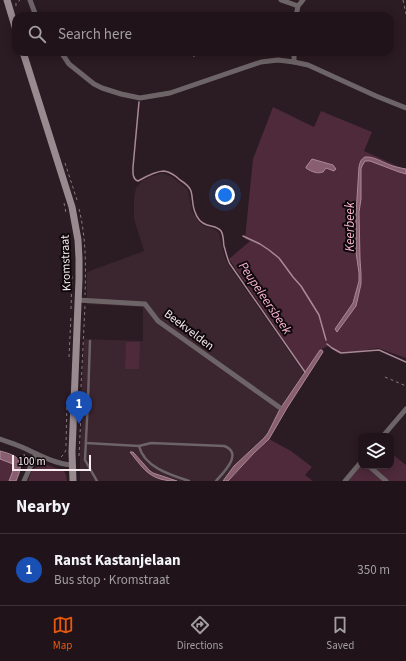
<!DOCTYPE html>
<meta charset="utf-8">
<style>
body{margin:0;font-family:"Source Sans 3",sans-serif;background:#281d23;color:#f1f3f6}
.controls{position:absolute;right:12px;bottom:12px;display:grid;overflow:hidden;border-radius:8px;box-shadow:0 2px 10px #0003}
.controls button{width:36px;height:36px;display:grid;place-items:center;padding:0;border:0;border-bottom:1px solid #3d3339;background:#20141a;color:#f1f3f6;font:20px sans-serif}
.scale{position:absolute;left:12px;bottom:10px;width:79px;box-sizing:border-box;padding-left:4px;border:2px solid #f8ecf1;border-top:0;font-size:11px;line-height:14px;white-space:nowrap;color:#f8ecf1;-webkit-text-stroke:3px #0f080b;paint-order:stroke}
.you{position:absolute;left:225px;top:195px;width:14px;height:14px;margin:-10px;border:3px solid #fff;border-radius:50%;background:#1a73e8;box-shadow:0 0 0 6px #1a73e833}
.badge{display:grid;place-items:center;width:26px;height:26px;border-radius:50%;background:#ea580c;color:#fff;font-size:13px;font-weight:700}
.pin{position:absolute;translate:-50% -33px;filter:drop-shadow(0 1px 2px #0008)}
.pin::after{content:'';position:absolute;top:21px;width:14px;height:12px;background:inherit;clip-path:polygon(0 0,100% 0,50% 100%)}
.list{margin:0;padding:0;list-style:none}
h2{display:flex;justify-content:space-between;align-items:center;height:52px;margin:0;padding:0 16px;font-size:17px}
h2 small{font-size:13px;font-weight:400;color:#a29ea2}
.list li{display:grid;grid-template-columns:26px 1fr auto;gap:12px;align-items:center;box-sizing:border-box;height:72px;padding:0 16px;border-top:1px solid #3d3339}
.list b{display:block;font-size:15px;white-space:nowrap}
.list p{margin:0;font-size:13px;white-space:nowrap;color:#a29ea2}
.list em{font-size:13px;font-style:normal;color:#a29ea2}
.icon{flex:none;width:22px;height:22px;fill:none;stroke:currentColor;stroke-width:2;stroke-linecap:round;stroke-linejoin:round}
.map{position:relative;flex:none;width:406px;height:481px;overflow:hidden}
.search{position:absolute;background:#20141a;box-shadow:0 2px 10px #0003;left:12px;right:12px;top:12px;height:44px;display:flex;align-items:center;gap:10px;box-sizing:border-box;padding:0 14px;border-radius:12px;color:#a29ea2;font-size:15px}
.sheet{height:124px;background:#20141a}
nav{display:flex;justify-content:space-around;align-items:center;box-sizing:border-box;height:56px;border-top:1px solid #3d3339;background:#20141a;font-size:11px;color:#a29ea2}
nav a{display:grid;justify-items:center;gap:2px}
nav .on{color:#ea580c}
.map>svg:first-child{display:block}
.built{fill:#3b252e}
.green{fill:#4e2a3a}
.water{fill:#895f70;stroke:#aa8997}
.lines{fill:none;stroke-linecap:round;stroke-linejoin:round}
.stream{stroke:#aa8997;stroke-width:1.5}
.path{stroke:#86787e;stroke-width:1;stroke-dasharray:3 3;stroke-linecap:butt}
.service{stroke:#6d6467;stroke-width:2.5}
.minor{stroke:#6d6467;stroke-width:5}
.secondary{stroke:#998a90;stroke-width:7}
.labels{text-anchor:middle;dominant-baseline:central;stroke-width:4;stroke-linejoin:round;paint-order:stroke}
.street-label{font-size:12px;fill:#f8ecf1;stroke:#0f080b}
.water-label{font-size:13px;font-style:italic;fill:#fcb6d2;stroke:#0f080b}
</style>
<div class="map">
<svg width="406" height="481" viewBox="0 0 406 481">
<rect width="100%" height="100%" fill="#2b1b22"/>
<polygon class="built" points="163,173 172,177 185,187 188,190 192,211 200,223 205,226 216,230 219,233 225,257 228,264 304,373 280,409 268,433 261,441 253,447 225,481 80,481 80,456 82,415 81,403 84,339 143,341 143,307 87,304 87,272 144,251 134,219 134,197 136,188 142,181 149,177"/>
<g class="green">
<polygon points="273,107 314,127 321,111 372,132 364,151 406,170 406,358 378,348 360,351 338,353 328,346 320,350 306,372 229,259 250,241 245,239 253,159"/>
<polygon points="126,342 140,342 139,369 125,369"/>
<polygon points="269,439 291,451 312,467 305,475 313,481 228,481 254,453"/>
<polygon points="391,453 406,465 406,481 348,481 361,465 361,466 391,466"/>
<polygon points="0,459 13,464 14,468 9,481 0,481"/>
<polygon points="42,463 64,471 66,475 67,481 28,481 32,470"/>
</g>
<g class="water">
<path d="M 365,157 C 373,156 382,162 390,165 C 395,167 401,168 406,169 L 406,174 L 399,172 L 370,161 L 365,161 L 362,166 L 361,169 L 361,199 L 359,212 L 360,259 L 361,274 L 361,284 L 356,306 L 337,332 L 335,329 L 353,303 L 359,281 L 359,273 L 356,252 L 356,214 L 359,167 C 360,162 361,159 365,157 Z"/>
<path d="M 312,159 L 333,165 L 336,169 L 334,171 L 326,168 L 323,172 C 317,174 312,172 306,168 L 306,167 Z"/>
<polygon points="320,350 322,350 323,352 287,408 269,439 254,453 228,481 223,481 234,466 264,438 268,433 280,409"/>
<path d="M 0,451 C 20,456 25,461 16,481 L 9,481 L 14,468 L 13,464 L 0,459 Z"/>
<path d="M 130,452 L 133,452 L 150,471 L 153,473 L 177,481 C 151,481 145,471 130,452 Z"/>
</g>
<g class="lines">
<g class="stream">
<polyline points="193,52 194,56"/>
<path d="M 139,102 L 133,167 C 133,172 132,179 138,181 C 145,177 156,171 164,171 C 170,172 176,176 180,180 C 185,183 189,186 191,191 C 193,198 192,205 195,212 C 197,218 201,223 207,225 C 213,227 217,226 221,231 C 224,236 223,241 224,246 C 226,252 227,259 230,264 L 305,372"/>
<polyline points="243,236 260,244 269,250 279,258 293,277 301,286 319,315 326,340"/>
<polyline points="327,344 332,348 341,353 379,350 406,362"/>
</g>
<g class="path">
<polyline points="403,0 406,14"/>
<polyline points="16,6 16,3 20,0"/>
<polyline points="15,37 16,41"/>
<polyline points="65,163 77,200"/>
<polyline points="64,203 66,213"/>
<path d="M 79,209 C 86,237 86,266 85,295"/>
<polyline points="71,309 72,276"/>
<polyline points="69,357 71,316"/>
<polyline points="385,377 406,386"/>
<polyline points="81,387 85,306"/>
<polyline points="66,446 67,400"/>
<polyline points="24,454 26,462"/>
<polyline points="79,456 81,414 80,408"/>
<polyline points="61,457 64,454 66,450"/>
<polyline points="37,466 43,462"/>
</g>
<g class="service">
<polyline points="75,398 88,399 85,460 97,481"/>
<polyline points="88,399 90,341"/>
<path d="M 86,443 L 139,446 L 151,443 L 224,446 C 244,453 223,473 216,481"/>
<path d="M 139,446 C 144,467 170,475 189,481"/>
</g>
<g class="minor">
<polyline points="30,0 36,16"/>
<polyline points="281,0 298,6"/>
<polyline points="296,16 298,6 303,0"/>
<polyline points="61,52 69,64 94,84 102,88 121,94 140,98 170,93 261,62 278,60 294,62 308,65 376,96 406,108"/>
<polyline points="294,62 294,52"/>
<polyline points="78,300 145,304 158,321 279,407"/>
<polyline points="383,436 406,409"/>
<path d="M 0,439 C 8,442 16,444 24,448 C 39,455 55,464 72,465"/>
<polyline points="369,466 386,481"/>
<polyline points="24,481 36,454"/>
<polyline points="345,481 361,462"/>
</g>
<g class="secondary">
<polyline points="7,0 16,30"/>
<polyline points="23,52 72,207 78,240 79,259 79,279 72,452 73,481"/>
</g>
</g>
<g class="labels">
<g class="street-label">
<text transform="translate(66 263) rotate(-92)">Kromstraat</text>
<text transform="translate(189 330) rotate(37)">Beekvelden</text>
</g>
<g class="water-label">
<text transform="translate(350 227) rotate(-90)">Keerbeek</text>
<text transform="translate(265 298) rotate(56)">Peupeleersbeek</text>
</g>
</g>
</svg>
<div class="controls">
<button><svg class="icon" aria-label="layers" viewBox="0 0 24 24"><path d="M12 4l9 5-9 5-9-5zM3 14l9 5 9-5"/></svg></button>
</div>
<div class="scale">100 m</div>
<div class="you"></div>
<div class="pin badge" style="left:79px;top:424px;background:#1a4fb4">1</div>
<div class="search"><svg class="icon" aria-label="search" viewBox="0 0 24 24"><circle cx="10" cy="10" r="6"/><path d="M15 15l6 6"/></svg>Search here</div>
</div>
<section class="sheet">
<h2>Nearby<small></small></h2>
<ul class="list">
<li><span class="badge" style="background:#1a4fb4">1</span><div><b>Ranst Kastanjelaan</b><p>Bus stop · Kromstraat</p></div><em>350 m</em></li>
</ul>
</section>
<nav>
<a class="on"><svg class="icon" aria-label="map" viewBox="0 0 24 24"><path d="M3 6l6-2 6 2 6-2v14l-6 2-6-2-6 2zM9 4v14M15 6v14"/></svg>Map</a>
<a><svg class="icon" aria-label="directions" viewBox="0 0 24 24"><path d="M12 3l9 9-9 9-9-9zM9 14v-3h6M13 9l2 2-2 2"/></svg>Directions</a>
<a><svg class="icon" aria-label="saved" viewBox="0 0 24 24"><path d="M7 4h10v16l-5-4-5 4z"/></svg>Saved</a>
</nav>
